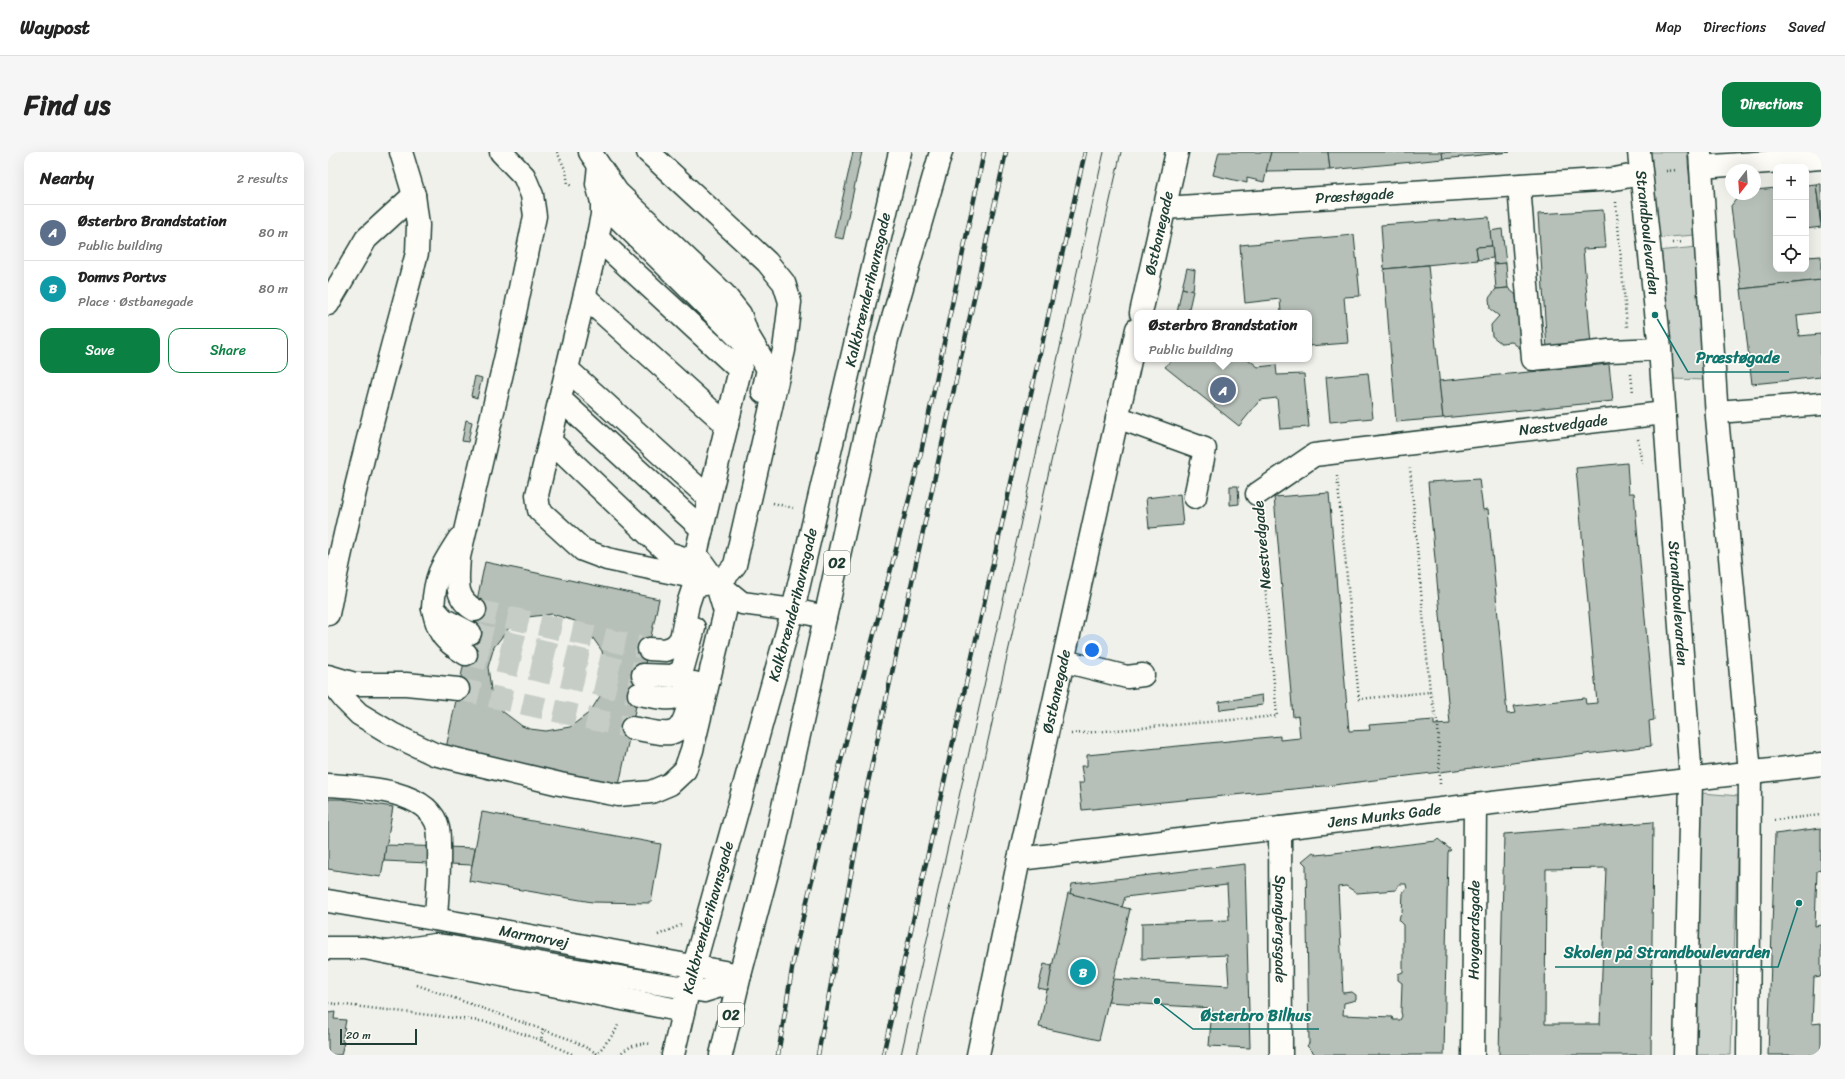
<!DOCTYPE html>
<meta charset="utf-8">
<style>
body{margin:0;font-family:Sriracha,sans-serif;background:#f6f6f6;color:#222}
.controls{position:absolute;right:12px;top:12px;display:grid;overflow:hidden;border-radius:8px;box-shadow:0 4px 16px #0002}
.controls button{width:36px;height:36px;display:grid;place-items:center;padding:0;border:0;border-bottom:1px solid #e0e0e0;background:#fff;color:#222;font:20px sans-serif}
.compass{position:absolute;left:1397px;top:12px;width:36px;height:36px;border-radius:50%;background:#fff;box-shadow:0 4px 16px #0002;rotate:197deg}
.scale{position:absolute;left:12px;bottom:10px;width:77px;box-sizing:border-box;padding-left:4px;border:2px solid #1f3d34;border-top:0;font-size:11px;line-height:14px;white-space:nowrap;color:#1f3d34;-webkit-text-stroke:3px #fdfcf7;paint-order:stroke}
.you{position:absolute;left:764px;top:498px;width:14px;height:14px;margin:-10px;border:3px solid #fff;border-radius:50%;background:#1a73e8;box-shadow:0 0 0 6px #1a73e833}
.badge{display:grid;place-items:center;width:26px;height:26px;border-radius:50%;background:#0b8043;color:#fff;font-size:13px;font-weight:700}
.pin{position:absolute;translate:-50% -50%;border:2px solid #fff;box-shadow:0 1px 4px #0006}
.popup{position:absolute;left:806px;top:158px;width:178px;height:52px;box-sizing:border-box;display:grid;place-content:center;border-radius:8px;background:#fff;filter:drop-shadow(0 1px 3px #0005);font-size:13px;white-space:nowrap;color:#767676}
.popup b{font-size:15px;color:#222}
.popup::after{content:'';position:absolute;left:50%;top:100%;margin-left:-8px;border:8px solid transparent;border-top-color:#fff}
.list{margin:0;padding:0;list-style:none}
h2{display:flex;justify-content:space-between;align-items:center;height:52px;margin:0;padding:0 16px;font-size:17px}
h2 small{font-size:13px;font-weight:400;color:#767676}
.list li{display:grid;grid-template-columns:26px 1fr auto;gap:12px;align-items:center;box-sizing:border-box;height:56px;padding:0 16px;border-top:1px solid #e0e0e0}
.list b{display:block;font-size:15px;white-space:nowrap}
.list p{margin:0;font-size:13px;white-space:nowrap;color:#767676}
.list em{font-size:13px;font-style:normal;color:#767676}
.actions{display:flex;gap:8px;padding:12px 16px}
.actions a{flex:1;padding:9px 0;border:1px solid #0b8043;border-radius:12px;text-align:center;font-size:14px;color:#0b8043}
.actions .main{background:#0b8043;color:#fff}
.icon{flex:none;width:22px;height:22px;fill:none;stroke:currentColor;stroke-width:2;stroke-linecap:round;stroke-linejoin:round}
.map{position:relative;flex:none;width:1493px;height:903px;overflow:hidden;border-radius:12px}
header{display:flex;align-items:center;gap:24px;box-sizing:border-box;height:56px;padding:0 20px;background:#fff;border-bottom:1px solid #e0e0e0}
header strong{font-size:19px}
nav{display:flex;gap:22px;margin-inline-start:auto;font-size:14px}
.intro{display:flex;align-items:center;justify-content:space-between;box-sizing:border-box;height:96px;padding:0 24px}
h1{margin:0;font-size:28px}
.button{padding:10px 18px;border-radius:12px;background:#0b8043;color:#fff;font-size:14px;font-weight:700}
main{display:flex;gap:24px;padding:0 24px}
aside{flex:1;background:#fff;border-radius:12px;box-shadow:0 4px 16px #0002}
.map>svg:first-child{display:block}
.green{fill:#cdd3cd;stroke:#768880}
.building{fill:#b6bfb8;stroke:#1f3d34;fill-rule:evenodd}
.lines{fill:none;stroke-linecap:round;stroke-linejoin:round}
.minor-tunnel{stroke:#c6cdc6;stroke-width:22;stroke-dasharray:22 11;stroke-linecap:butt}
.minor-casing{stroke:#1f3d34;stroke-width:25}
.major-casing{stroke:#1f3d34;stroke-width:25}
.path{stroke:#1f3d34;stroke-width:2.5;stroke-dasharray:1 3;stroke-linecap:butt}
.minor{stroke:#fdfcf7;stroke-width:22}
.major{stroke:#fdfcf7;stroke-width:22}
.tram{stroke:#1f3d34;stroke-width:1}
.rail-casing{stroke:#1f3d34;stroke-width:4.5}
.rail{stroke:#fdfcf7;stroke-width:3;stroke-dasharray:9;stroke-linecap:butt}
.labels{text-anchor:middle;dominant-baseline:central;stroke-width:3.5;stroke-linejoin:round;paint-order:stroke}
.shield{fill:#fdfcf7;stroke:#62766e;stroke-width:1}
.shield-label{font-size:14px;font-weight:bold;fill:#1f3d34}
.street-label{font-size:15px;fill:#1f3d34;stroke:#fdfcf7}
.leader{fill:none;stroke:#0f766e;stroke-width:1.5}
.callout-dot{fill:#0f766e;stroke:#fdfcf7;stroke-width:1.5}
.callout-label{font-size:16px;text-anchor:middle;font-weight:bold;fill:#0f766e;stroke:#fdfcf7;stroke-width:3.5;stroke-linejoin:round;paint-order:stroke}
</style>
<header>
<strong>Waypost</strong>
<nav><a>Map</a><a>Directions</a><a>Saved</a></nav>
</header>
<div class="intro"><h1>Find us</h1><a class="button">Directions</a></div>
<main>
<aside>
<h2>Nearby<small>2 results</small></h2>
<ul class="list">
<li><span class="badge" style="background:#5c6f8a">A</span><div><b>Østerbro Brandstation</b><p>Public building</p></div><em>80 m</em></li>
<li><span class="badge" style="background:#0f9aa8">B</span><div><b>Domvs Portvs</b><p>Place · Østbanegade</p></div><em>80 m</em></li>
</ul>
<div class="actions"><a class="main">Save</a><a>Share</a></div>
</aside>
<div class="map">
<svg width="1493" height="903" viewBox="0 0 1493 903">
<rect width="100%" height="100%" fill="#f0f1eb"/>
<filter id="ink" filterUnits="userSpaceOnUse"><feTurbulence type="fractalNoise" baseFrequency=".025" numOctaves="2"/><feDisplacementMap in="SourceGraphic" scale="8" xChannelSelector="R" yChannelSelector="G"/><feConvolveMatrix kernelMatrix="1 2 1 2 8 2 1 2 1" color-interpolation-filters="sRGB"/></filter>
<g filter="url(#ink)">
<g class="green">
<polygon points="1320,0 1359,0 1367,83 1328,86"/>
<polygon points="1369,95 1379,228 1342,227 1329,99"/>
<polygon points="1374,641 1411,644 1403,903 1365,903 1370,652"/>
</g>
<g class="building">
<polygon points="525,0 534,0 515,87 506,85"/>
<polygon points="891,0 943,0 936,30 919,26 919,31 885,23"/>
<polygon points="943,0 1000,0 1002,18 938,19"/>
<polygon points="1000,0 1114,0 1115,7 1002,18"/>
<polygon points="1114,0 1182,0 1115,7"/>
<polygon points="1488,32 1493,75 1478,77 1478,33"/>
<polygon points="1488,32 1493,32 1493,71"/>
<polygon points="1448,36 1448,117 1478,117 1478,105 1493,104 1493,128 1413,137 1403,54 1412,42 1427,42 1427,38"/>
<polygon points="1275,58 1278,96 1255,97 1263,193 1219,197 1210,62"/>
<polygon points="1161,65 1164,94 1148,95 1150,108 1056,117 1053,73"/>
<polygon points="1174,77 1178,111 1166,112 1162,79"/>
<polygon points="1026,83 1032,144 1016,145 1020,191 981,194 981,161 953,161 952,147 917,151 912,93"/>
<polygon points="1164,94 1165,106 1150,108 1148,95"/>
<polygon points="1178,111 1180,136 1168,137 1166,112"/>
<polygon points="1100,113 1115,266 1068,270 1056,117"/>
<polygon points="859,116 867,118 865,139 854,136"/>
<polygon points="1493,128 1493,160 1469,163 1471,184 1493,182 1493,225 1424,232 1413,137"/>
<polygon points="854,136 865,139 860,161 849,161"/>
<polygon points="1180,136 1188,143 1189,154 1198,162 1200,189 1193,197 1184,190 1173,191 1164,184 1163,173 1171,164 1162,157 1161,146 1168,137"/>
<polygon points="844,207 920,207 930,215 948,213 949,223 976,222 981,275 952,277 949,246 932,248 911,274 837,215"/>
<polygon points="1281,212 1285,249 1115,266 1111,229"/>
<polygon points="1040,221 1045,266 1002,270 998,225"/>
<polygon points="147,224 154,226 149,246 143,244"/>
<polygon points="138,268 144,270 140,290 134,289"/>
<polygon points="1299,311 1301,341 1306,341 1326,568 1321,569 1323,594 1006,633 754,658 751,631 756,631 753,614 759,614 759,603 952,584 952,588 972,586 970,564 965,565 946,345 1001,341 1021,579 1042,578 1041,573 1106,568 1106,573 1122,572 1100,330 1151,327 1155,358 1160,357 1179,562 1188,561 1186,554 1257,546 1258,552 1269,551 1248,316"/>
<polygon points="902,334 910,334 911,352 902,353"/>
<polygon points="852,342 855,373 821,376 818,346"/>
<path d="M 157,410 L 331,447 L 291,633 L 118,596 ZM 224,462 L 247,469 L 260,479 L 274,499 L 278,521 L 274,541 L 262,560 L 242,575 L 218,579 L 202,577 L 194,574 L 174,559 L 163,538 L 160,515 L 166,495 L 180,477 L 200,465 Z"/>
<polygon points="934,543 935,553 892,558 891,550"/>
<polygon points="0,647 14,647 65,655 53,725 0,717"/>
<polygon points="154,660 333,692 323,751 264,750 141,729"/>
<path d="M 1325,670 L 1323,903 L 1171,903 L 1176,682 ZM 1278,716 L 1272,872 L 1217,872 L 1218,717 Z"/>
<polygon points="1493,676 1493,718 1489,719 1487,774 1493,773 1493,824 1486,825 1484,872 1493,871 1493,903 1440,903 1447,682"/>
<path d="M 1110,687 L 1123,698 L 1120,700 L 1116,903 L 988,903 L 979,894 L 981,891 L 978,713 L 974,709 L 985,700 L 989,703 L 1108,689 ZM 1071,732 L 1078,732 L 1079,737 L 1075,740 L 1074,761 L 1072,763 L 1071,769 L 1075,773 L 1075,820 L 1070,822 L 1070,828 L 1074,831 L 1073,860 L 1074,864 L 1072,868 L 1065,868 L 1064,865 L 1015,863 L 1016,851 L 1028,848 L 1028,843 L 1024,840 L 1015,841 L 1010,735 L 1018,734 L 1029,741 L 1068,738 Z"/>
<polygon points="58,693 147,696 144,713 56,709"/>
<polygon points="917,712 922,896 881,894 884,856 780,850 785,827 901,834 899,803 814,807 814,771 901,768 899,733 797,745 794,755 742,742 744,732"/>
<polygon points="740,741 802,757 771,888 711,875"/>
<polygon points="716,812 724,814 720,838 710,836"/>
<polygon points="7,860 6,867 18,868 14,889 16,890 13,903 0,903 0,861"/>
</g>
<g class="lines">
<g class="minor-tunnel">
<polyline points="147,458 321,497"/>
<polyline points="142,481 315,523"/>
<polyline points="138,502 311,542"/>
<polyline points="130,537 304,576"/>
</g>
<g class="minor-casing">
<g id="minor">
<polyline points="262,0 289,40 396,142 412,162 419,182 415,205 368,402 388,430 414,451 465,458 497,465"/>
<path d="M 320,0 L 439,110 L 456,131 L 462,150 L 456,198 L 407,413 C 394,431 387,430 366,434 L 360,452 L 353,487 L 347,494 L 338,498 L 321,497"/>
<path id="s1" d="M 1311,0 L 1332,197 L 1363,627 L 1357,903"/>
<polyline points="1372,0 1389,265 1422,620 1420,903"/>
<polyline points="271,14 269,32 274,50 274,63 264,112 209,343 211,358 255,398 279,407 384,429"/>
<polyline points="1373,15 1493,6"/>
<polyline points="1191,34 1205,207 1281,199 1332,197"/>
<polyline points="274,50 418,193"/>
<path id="s2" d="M 836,56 L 1286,27 L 1313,22"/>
<polyline points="269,86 412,218"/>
<polyline points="257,145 399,273"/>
<polyline points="0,152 38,87 86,43"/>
<path id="s3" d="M 813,161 L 849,0"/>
<polyline points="419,182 440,217 435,240"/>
<polyline points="239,217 381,346"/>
<polyline points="232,247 374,377"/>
<polyline points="1389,260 1493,252"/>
<polyline points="789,265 877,297 867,345"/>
<polyline points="222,289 340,401 374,412"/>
<path id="s4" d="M 929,342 L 986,303 L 1336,261"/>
<path d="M 131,387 C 113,415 107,423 105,456 L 115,467 L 142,481"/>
<path d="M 105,457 C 111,483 115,488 138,502"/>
<path d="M 147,458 C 125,446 130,427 131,405 L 179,199 L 207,64 L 204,43 L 196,24 L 173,0"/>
<path d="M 0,462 C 24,340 57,221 89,101 L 90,73 L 86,43 L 73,0"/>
<polyline points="736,509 799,525 815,523"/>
<polyline points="315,523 344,524 354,519 366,476"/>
<polyline points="0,524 27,532 78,532 130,537"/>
<polyline points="0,527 17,548 31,562 64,582 106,602 232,632 290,643 323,640 342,632 357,618 364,598 397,460 388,430"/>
<path d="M 311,542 C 323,544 341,549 352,544 C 357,541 362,535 366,531"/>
<path d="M 304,576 C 345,583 352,591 363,544"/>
<path d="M 0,633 C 32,635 101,637 110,676 C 111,681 111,688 111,694 C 112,718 109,743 108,767"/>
<path id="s5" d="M 952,676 L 953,903"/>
<path id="s6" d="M 691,707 L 1493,612"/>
<path id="s7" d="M 0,749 L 165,777 L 412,823"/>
<polyline points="0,796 37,796 355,859"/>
<path id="s8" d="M 650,903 L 691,707 L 809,177"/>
<path id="s9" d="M 1145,903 L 1147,653"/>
</g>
</g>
<g class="major-casing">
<g id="major">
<polyline points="59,800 107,793 123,795 243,817 376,839 392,834 412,823"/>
<path id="s10" d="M 345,903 L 366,814 L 465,458 L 572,0"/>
<polyline points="393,903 412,823 447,691 559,187 613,0"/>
</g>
</g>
<g class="path">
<polyline points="229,0 238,19 240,32 244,34"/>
<polyline points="1338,19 1349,18"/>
<polyline points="1288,50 1299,175"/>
<polyline points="1344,91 1355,90"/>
<polyline points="1303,222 1305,241"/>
<polyline points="1310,287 1314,312"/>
<polyline points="1009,324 1031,547 1102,540 1082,316"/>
<polyline points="445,351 465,356"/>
<polyline points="1102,540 1110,573 1112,632"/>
<polyline points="743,582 949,564 931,366"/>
<polyline points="1446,668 1493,663"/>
<polyline points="330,783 353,773"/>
<polyline points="89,833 244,888 272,903"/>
<polyline points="0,851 160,870 213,888"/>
<polyline points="215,877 213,888 246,903"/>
<polyline points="268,903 287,880 291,871"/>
<path d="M 291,903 C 298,895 313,890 323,892"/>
</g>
<use href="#minor" class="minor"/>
<use href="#major" class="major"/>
<g class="tram">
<polyline points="573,903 776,0"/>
<polyline points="589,903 793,0"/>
</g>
<g class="rail-casing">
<g id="rail">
<polyline points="450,903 467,799 508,628 592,305 656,0"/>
<polyline points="490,903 539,635 678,0"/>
<polyline points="555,903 757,0"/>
</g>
</g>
<use href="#rail" class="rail"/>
</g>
</g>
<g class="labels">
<g class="shield">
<rect x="496" y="399" width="26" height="24" rx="3"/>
<rect x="390" y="851" width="26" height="24" rx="3"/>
</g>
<g class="shield-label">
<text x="509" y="411">O2</text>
<text x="403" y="863">O2</text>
</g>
<g class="street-label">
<text stroke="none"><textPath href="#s2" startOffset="191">Præstøgade</textPath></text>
<text stroke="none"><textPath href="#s1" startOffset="81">Strandboulevarden</textPath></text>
<text stroke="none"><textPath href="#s3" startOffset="82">Østbanegade</textPath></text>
<text stroke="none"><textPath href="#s10" startOffset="790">Kalkbrænderihavnsgade</textPath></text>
<text stroke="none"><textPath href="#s4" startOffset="320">Næstvedgade</textPath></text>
<text transform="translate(934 393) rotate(-95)">Næstvedgade</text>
<text stroke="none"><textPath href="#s1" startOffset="453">Strandboulevarden</textPath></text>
<text stroke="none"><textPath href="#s10" startOffset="466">Kalkbrænderihavnsgade</textPath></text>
<text stroke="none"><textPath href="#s8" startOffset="372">Østbanegade</textPath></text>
<text stroke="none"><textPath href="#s6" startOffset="368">Jens Munks Gade</textPath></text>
<text stroke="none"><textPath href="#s10" startOffset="142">Kalkbrænderihavnsgade</textPath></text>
<text stroke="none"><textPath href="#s5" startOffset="101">Spangbergsgade</textPath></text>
<text stroke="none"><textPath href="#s9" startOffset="125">Hovgaardsgade</textPath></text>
<text stroke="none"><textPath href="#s7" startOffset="209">Marmorvej</textPath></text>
</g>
</g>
<path class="leader" d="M1327 163L1360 220H1461M1471 751L1450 815H1227M829 849L865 877H991"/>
<g class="callout-dot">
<circle cx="1327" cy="163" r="4"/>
<circle cx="1471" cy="751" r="4"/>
<circle cx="829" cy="849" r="4"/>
</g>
<g class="callout-label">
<text x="1410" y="211">Præstøgade</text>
<text x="1339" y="806">Skolen på Strandboulevarden</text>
<text x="928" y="869">Østerbro Bilhus</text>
</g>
</svg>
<div class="controls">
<button>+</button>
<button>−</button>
<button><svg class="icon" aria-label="locate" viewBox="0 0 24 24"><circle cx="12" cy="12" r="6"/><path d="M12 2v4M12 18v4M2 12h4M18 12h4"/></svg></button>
</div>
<svg class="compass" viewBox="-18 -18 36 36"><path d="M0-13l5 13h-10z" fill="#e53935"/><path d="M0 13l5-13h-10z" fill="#767676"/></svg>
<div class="scale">20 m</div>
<div class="you"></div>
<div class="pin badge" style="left:895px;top:238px;background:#5c6f8a">A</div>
<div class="popup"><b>Østerbro Brandstation</b>Public building</div>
<div class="pin badge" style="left:755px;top:820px;background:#0f9aa8">B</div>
</div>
</main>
